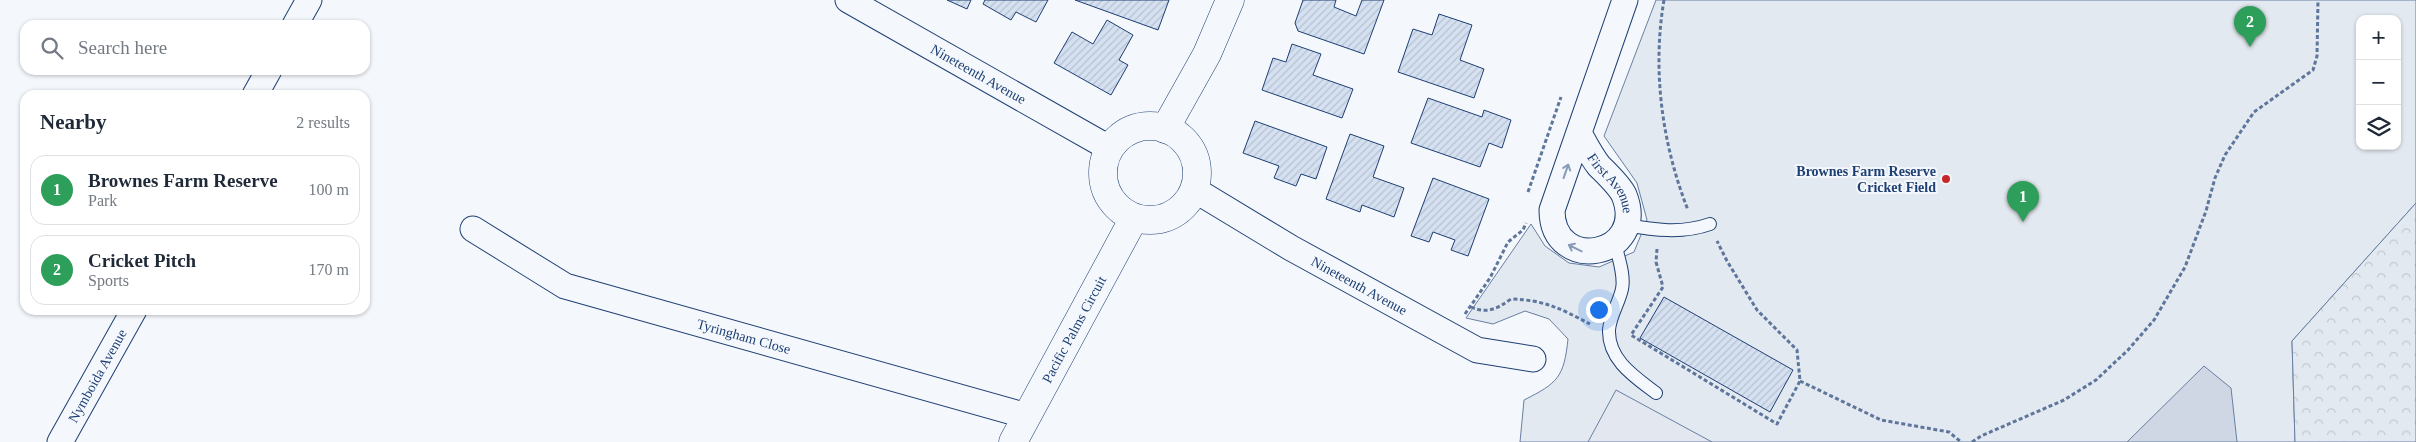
<!DOCTYPE html>
<meta charset="utf-8">
<style>
body{margin:0;font-family:"Times New Roman",serif;background:#f6f6f7;color:#1f2937}
.controls{position:absolute;right:15px;top:15px;display:grid;overflow:hidden;border-radius:10px;box-shadow:0 1px 4px #0004}
.controls button{width:45px;height:45px;display:grid;place-items:center;padding:0;border:0;border-bottom:1px solid #e0e1e3;background:#fff;color:#1f2937;font:25px sans-serif}
.you{position:absolute;left:1598px;top:309px;width:18px;height:18px;margin:-12px;border:4px solid #fff;border-radius:50%;background:#1a73e8;box-shadow:0 0 0 8px #1a73e833}
.badge{display:grid;place-items:center;width:32px;height:32px;border-radius:50%;background:#c62828;color:#fff;font-size:16px;font-weight:700}
.pin{position:absolute;translate:-50% -41px;filter:drop-shadow(0 1px 2px #0008)}
.pin::after{content:'';position:absolute;top:26px;width:18px;height:15px;background:inherit;clip-path:polygon(0 0,100% 0,50% 100%)}
.list{margin:0;padding:0;list-style:none}
h2{display:flex;justify-content:space-between;align-items:center;height:65px;margin:0;padding:0 20px;font-size:21px}
h2 small{font-size:16px;font-weight:400;color:#747a83}
.list li{display:grid;grid-template-columns:32px 1fr auto;gap:15px;align-items:center;box-sizing:border-box;height:70px;margin:0 10px 10px;padding:0 10px;border:1px solid #e0e1e3;border-radius:15px}
.list b{display:block;font-size:19px;white-space:nowrap}
.list p{margin:0;font-size:16px;white-space:nowrap;color:#747a83}
.list em{font-size:16px;font-style:normal;color:#747a83}
.icon{flex:none;width:28px;height:28px;fill:none;stroke:currentColor;stroke-width:2;stroke-linecap:round;stroke-linejoin:round}
.map{position:relative;flex:none;width:2416px;height:442px;overflow:hidden}
.search{position:absolute;background:#fff;box-shadow:0 1px 4px #0004;left:20px;top:20px;width:350px;height:55px;display:flex;align-items:center;gap:12px;box-sizing:border-box;padding:0 18px;border-radius:15px;color:#747a83;font-size:19px}
.panel{position:absolute;background:#fff;box-shadow:0 1px 4px #0004;left:20px;top:90px;width:350px;height:225px;border-radius:15px}
.map>svg:first-child{display:block}
.green{fill:#e3e9f0;stroke:#687fa3;fill-rule:evenodd}
.forest{fill:url(#forest-crowns);stroke:#687fa3}
.parking{fill:#e3e8f0;stroke:#687fa3}
.water{fill:#cfd7e4;stroke:#687fa3}
.building{fill:url(#building-hatch);stroke:#1d3f73}
.lines{fill:none;stroke-linecap:round;stroke-linejoin:round}
.lane-casing{stroke:#1d3f73;stroke-width:14}
.street-casing{stroke:#1d3f73;stroke-width:27}
.secondary-casing{stroke:#1d3f73;stroke-width:29}
.path{stroke:#5e769c;stroke-width:3;stroke-dasharray:4 2.5;stroke-linecap:butt}
.lane{stroke:#f4f7fb;stroke-width:12}
.street{stroke:#f4f7fb;stroke-width:25}
.secondary{stroke:#f4f7fb;stroke-width:28}
.oneway{stroke:#889bb7}
.poi-dot{fill:#c62828;stroke:#f4f7fb;stroke-width:2}
.labels{text-anchor:middle;dominant-baseline:central;stroke-width:4;stroke-linejoin:round;paint-order:stroke}
.street-label{font-size:14px;fill:#1d3f73;stroke:#f4f7fb}
.poi-label{font-size:14px;font-weight:bold;fill:#1d3f73;stroke:#f4f7fb;text-anchor:end}
</style>
<div class="map">
<svg width="2416" height="442" viewBox="0 0 2416 442">
<defs>
<pattern id="forest-crowns" width="20" height="18" patternUnits="userSpaceOnUse" patternTransform="scale(1.25)"><rect width="20" height="18" fill="#e3e9f0"/><path d="M2 6a3 3 0 1 1 6 0M12 15a3 3 0 1 1 6 0" fill="none" stroke="#c2c9d1"/></pattern>
<pattern id="building-hatch" width="6" height="6" patternUnits="userSpaceOnUse" patternTransform="scale(1.25)"><rect width="6" height="6" fill="#d5e0f0"/><path d="M-1 1l2-2M0 6l6-6M5 7l2-2" fill="none" stroke="#b6c1d1"/></pattern>
</defs>
<rect width="100%" height="100%" fill="#f4f7fb"/>
<path class="green" d="M 1656,0 L 2416,0 L 2416,203 L 2292,341 L 2295,442 L 1520,442 L 1524,400 C 1558,383 1564,377 1568,339 L 1549,319 L 1525,311 L 1493,324 L 1466,318 L 1531,224 L 1545,246 L 1569,263 L 1599,267 L 1634,252 L 1647,220 L 1637,183 L 1604,136 ZM 2360,19 L 2397,19 L 2397,146 L 2360,146 Z"/>
<polygon class="forest" points="2416,203 2416,442 2295,442 2292,341"/>
<polygon class="parking" points="1616,390 1712,442 1588,442"/>
<polygon class="water" points="2204,366 2231,388 2237,442 2127,442"/>
<g class="building">
<polygon points="947,0 971,0 967,9"/>
<polygon points="985,0 1048,0 1036,22 1016,12 1011,20 983,4"/>
<polygon points="1075,0 1169,0 1158,30"/>
<polygon points="1303,0 1336,0 1334,7 1356,16 1362,0 1384,0 1364,54 1298,31 1295,23"/>
<polygon points="1439,14 1472,25 1460,60 1484,69 1474,98 1398,72 1413,29 1432,35"/>
<polygon points="1107,20 1133,35 1119,60 1128,65 1111,95 1054,63 1072,32 1093,44"/>
<polygon points="1292,44 1321,54 1313,75 1353,89 1342,118 1262,90 1273,58 1286,62"/>
<polygon points="1428,98 1482,117 1484,110 1511,120 1502,148 1489,143 1480,167 1411,143"/>
<polygon points="1255,121 1327,147 1316,179 1301,174 1296,186 1274,178 1279,166 1243,153"/>
<polygon points="1350,134 1384,146 1373,177 1404,188 1394,217 1362,205 1360,212 1326,199"/>
<polygon points="1433,178 1489,199 1468,256 1451,250 1455,240 1433,232 1429,242 1411,236"/>
<polygon points="1664,297 1793,370 1770,412 1640,338"/>
</g>
<g class="lines">
<g class="lane-casing">
<g id="lane">
<path d="M 1626,225 C 1654,230 1682,234 1710,224"/>
<path d="M 1615,243 C 1618,257 1625,275 1622,289 C 1619,303 1610,316 1609,330 C 1608,360 1635,377 1656,393"/>
</g>
</g>
<g class="street-casing">
<g id="street">
<path id="s1" d="M 848,0 L 1109,148"/>
<polyline points="295,25 309,0"/>
<polyline points="255,95 269,70"/>
<path id="s2" d="M 1579,133 C 1585,144 1591,156 1599,166 C 1607,174 1619,185 1624,195 C 1649,257 1552,275 1552,210 L 1625,0"/>
<path id="s3" d="M 1195,190 L 1291,248 L 1477,350 L 1533,359"/>
<path id="s4" d="M 473,229 L 565,286 L 1027,416"/>
<path id="s5" d="M 60,442 L 134,310"/>
</g>
</g>
<g class="secondary-casing">
<g id="secondary">
<circle cx="1150" cy="173" r="47"/>
<polyline points="1165,129 1207,54 1230,0"/>
<path id="s6" d="M 1013,442 L 1134,218"/>
</g>
</g>
<g class="path">
<path d="M 1664,0 C 1652,70 1662,144 1688,210"/>
<polyline points="1528,192 1561,97"/>
<polyline points="1657,249 1656,262 1663,287 1631,335 1777,424 1800,381 1797,350 1757,310 1727,261 1717,241"/>
<path d="M 1471,307 C 1487,314 1497,309 1511,299 C 1545,300 1561,309 1590,324"/>
<polyline points="1465,314 1490,278 1508,242 1523,230 1526,223"/>
<polyline points="1800,381 1881,420 1949,432 1961,442"/>
<polyline points="1972,442 1981,436 2064,400 2096,380 2128,350 2154,320 2185,267 2206,211 2215,178 2225,155 2254,112 2313,70 2317,56 2318,0"/>
</g>
<use href="#lane" class="lane"/>
<use href="#street" class="street"/>
<use href="#secondary" class="secondary"/>
</g>
<defs><path id="oneway-shaft" d="M-6 0H5M1.5-3L5.5 0L1.5 3" fill="none" stroke-width="1.6" stroke-linecap="round" stroke-linejoin="round" transform="scale(1.25)"/></defs>
<g class="oneway">
<use href="#oneway-shaft" transform="translate(1566 171) rotate(-71)"/>
<use href="#oneway-shaft" transform="translate(1575 248) rotate(-154)"/>
</g>
<circle class="poi-dot" cx="1946" cy="179" r="5"/>
<g class="labels">
<g class="street-label">
<text stroke="none"><textPath href="#s1" startOffset="150">Nineteenth Avenue</textPath></text>
<text stroke="none"><textPath href="#s2" startOffset="60">First Avenue</textPath></text>
<text stroke="none"><textPath href="#s3" startOffset="190">Nineteenth Avenue</textPath></text>
<text stroke="none"><textPath href="#s6" startOffset="128">Pacific Palms Circuit</textPath></text>
<text stroke="none"><textPath href="#s4" startOffset="294">Tyringham Close</textPath></text>
<text stroke="none"><textPath href="#s5" startOffset="76">Nymboida Avenue</textPath></text>
</g>
<g class="poi-label">
<text x="1936" y="171">Brownes Farm Reserve<tspan x="1936" dy="16">Cricket Field</tspan></text>
</g>
</g>
</svg>
<div class="controls">
<button>+</button>
<button>−</button>
<button><svg class="icon" aria-label="layers" viewBox="0 0 24 24"><path d="M12 4l9 5-9 5-9-5zM3 14l9 5 9-5"/></svg></button>
</div>
<div class="you"></div>
<div class="pin badge" style="left:2023px;top:222px;background:#2e9e5b">1</div>
<div class="pin badge" style="left:2250px;top:47px;background:#2e9e5b">2</div>
<div class="search"><svg class="icon" aria-label="search" viewBox="0 0 24 24"><circle cx="10" cy="10" r="6"/><path d="M15 15l6 6"/></svg>Search here</div>
<section class="panel">
<h2>Nearby<small>2 results</small></h2>
<ul class="list">
<li><span class="badge" style="background:#2e9e5b">1</span><div><b>Brownes Farm Reserve</b><p>Park</p></div><em>100 m</em></li>
<li><span class="badge" style="background:#2e9e5b">2</span><div><b>Cricket Pitch</b><p>Sports</p></div><em>170 m</em></li>
</ul>
</section>
</div>
